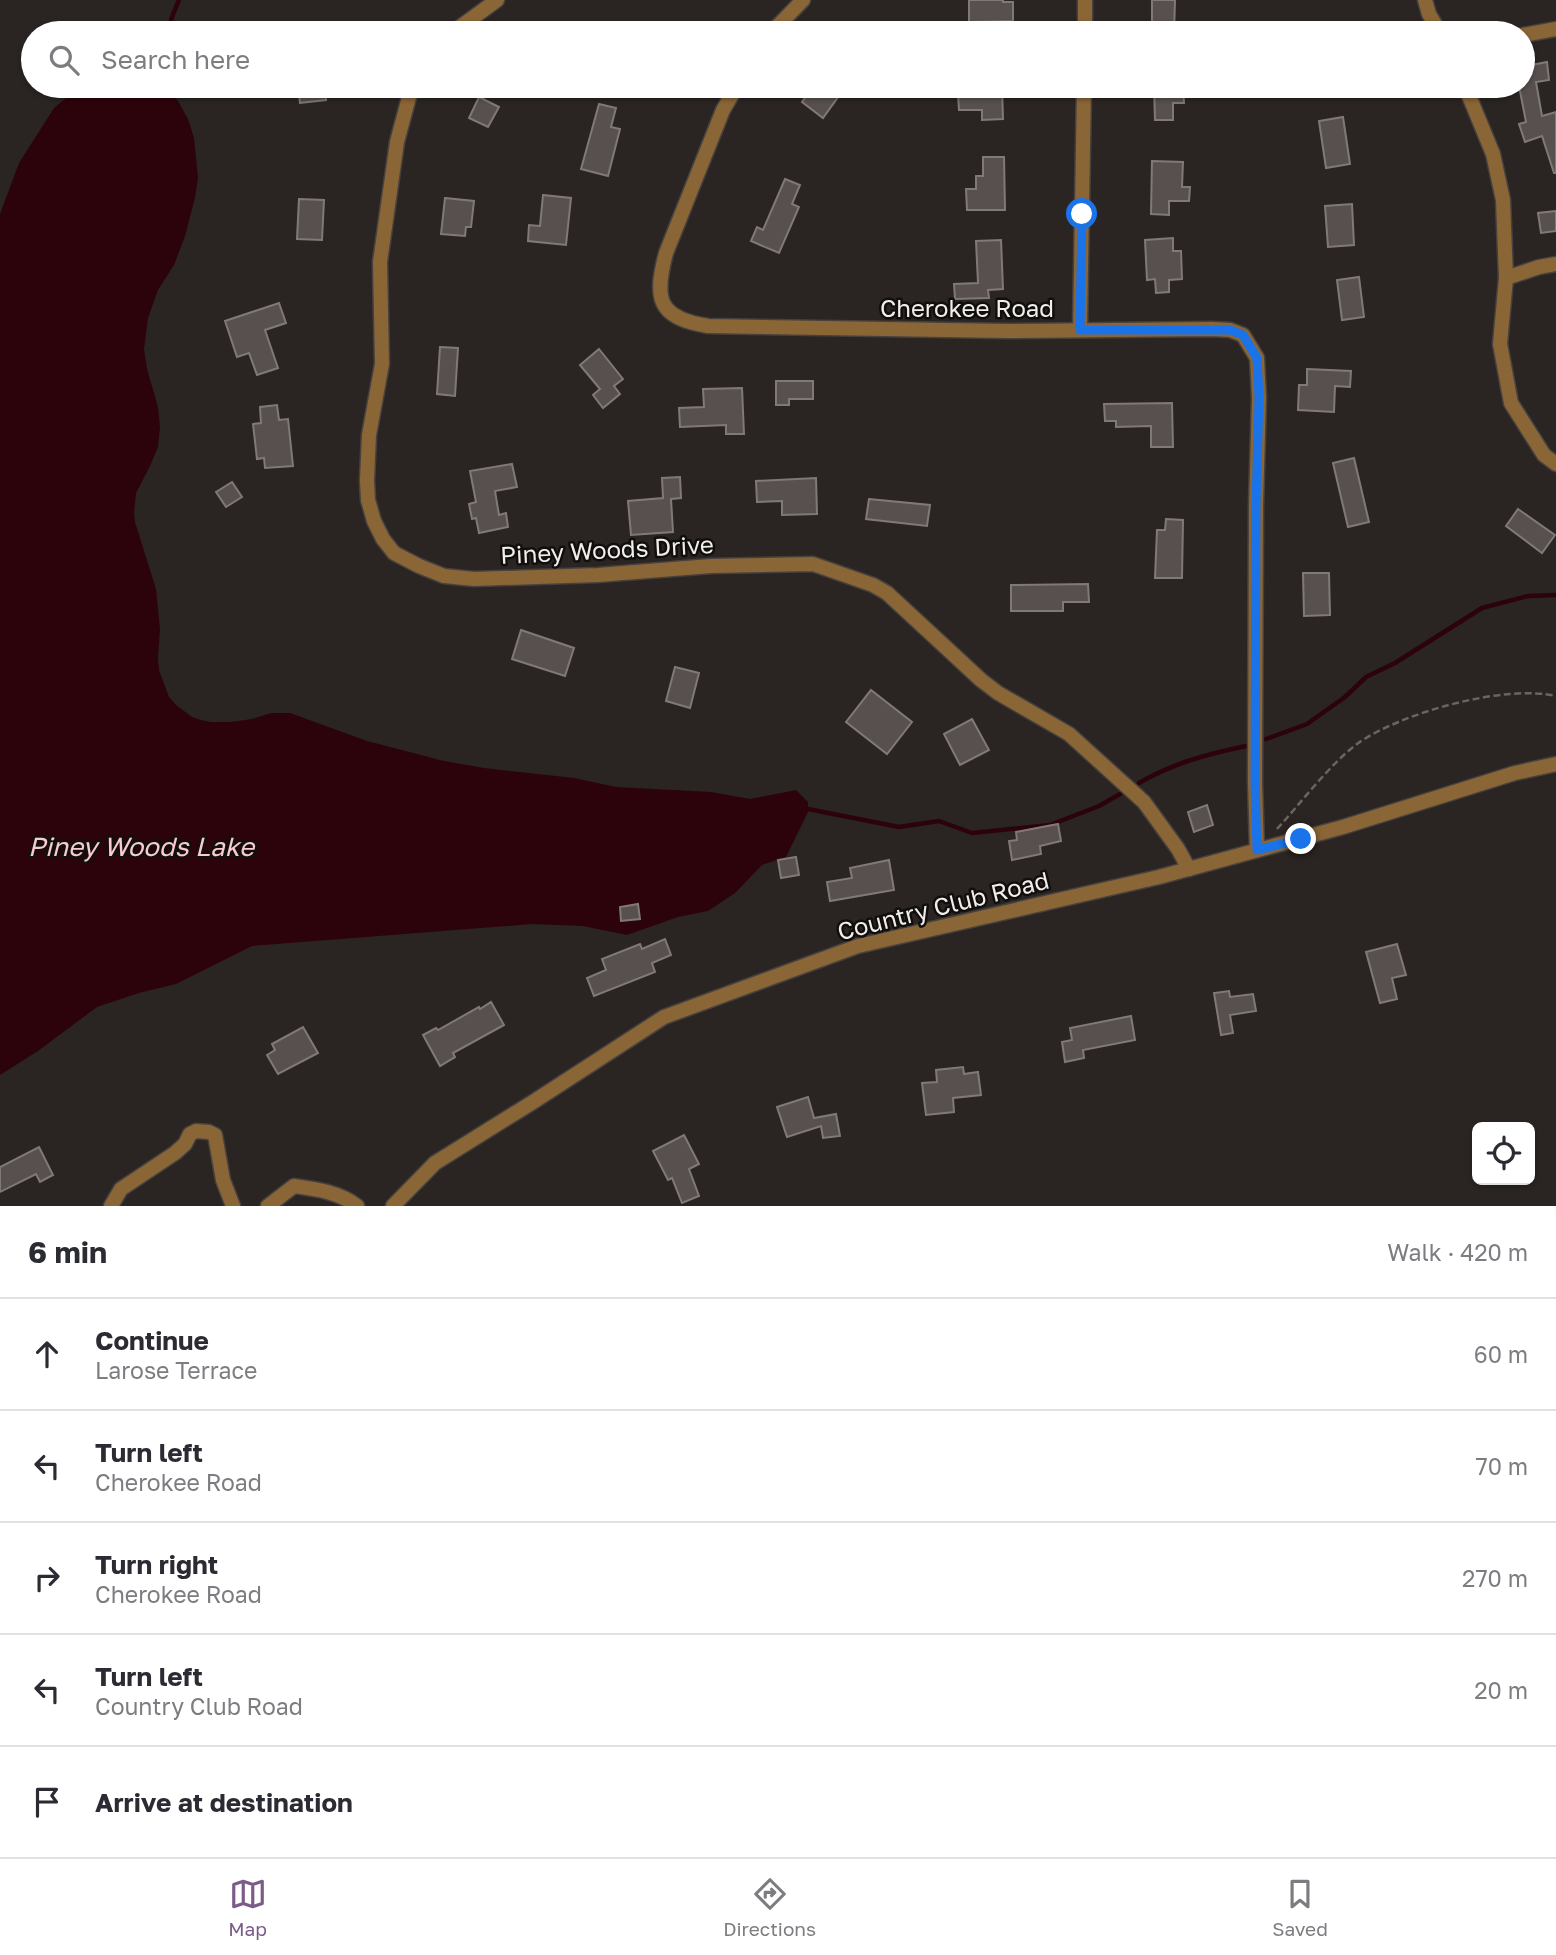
<!DOCTYPE html>
<meta charset="utf-8">
<style>
body{margin:0;font-family:"Golos Text",sans-serif;background:#f7f7f7;color:#2b2b33}
.controls{position:absolute;right:21px;bottom:21px;display:grid;overflow:hidden;border-radius:10px;box-shadow:0 2px 5px #0004}
.controls button{width:63px;height:63px;display:grid;place-items:center;padding:0;border:0;border-bottom:2px solid #e1e1e2;background:#fff;color:#2b2b33;font:35px sans-serif}
.stop{position:absolute;width:21px;height:21px;margin:-16px;border:5px solid #1a73e8;border-radius:50%;background:#fff}
.stop.end{background:#1a73e8;border-color:#fff;box-shadow:0 2px 7px #0008}
.list{margin:0;padding:0;list-style:none}
h2{display:flex;justify-content:space-between;align-items:center;height:91px;margin:0;padding:0 28px;font-size:30px}
h2 small{font-size:23px;font-weight:400;color:#7c7c81}
.list li{display:grid;grid-template-columns:46px 1fr auto;gap:21px;align-items:center;box-sizing:border-box;height:112px;padding:0 28px;border-top:2px solid #e1e1e2}
.list b{display:block;font-size:26px;white-space:nowrap}
.list p{margin:0;font-size:23px;white-space:nowrap;color:#7c7c81}
.list em{font-size:23px;font-style:normal;color:#7c7c81}
.icon{flex:none;width:38px;height:38px;fill:none;stroke:currentColor;stroke-width:2;stroke-linecap:round;stroke-linejoin:round}
.map{position:relative;flex:none;width:1556px;height:1206px;overflow:hidden}
.search{position:absolute;background:#fff;box-shadow:0 2px 5px #0004;left:21px;right:21px;top:21px;height:77px;display:flex;align-items:center;gap:18px;box-sizing:border-box;padding:0 24px;border-radius:38px;color:#7c7c81;font-size:26px}
.sheet{height:651px;background:#fff}
nav{display:flex;justify-content:space-around;align-items:center;box-sizing:border-box;height:98px;border-top:2px solid #e1e1e2;background:#fff;font-size:19px;color:#7c7c81}
nav a{display:grid;justify-items:center;gap:4px}
nav .on{color:#7b5c89}
.map>svg:first-child{display:block}
.water{fill:#2c030a}
.lines{fill:none;stroke-linecap:round;stroke-linejoin:round}
.stream{stroke:#2c030a;stroke-width:4.5}
.building{fill:#57504f;stroke:#807977;stroke-width:2}
.minor-casing{stroke:#46413e;stroke-width:17}
.path{stroke:#696562;stroke-width:2.5;stroke-dasharray:7 3.5;stroke-linecap:butt}
.minor{stroke:#8a6536;stroke-width:14}
.route{stroke:#1a73e8;stroke-width:9}
.labels{text-anchor:middle;dominant-baseline:central;stroke-width:5;stroke-linejoin:round;paint-order:stroke}
.street-label{font-size:24px;fill:#f1eeec;stroke:#110f0d}
.water-label{font-size:26px;font-style:italic;fill:#fcc9cc;stroke:#110f0d}
</style>
<div class="map">
<svg width="1556" height="1206" viewBox="0 0 1556 1206">
<rect width="100%" height="100%" fill="#2a2522"/>
<polygon class="water" points="103,86 165,86 178,101 188,119 194,138 198,178 195,198 185,236 174,265 158,290 148,318 144,349 147,369 158,407 160,427 158,447 150,466 136,493 134,513 135,522 156,589 160,629 158,659 159,670 169,697 176,705 192,717 201,720 211,722 231,722 252,719 271,713 290,713 367,741 444,761 484,768 574,778 616,787 711,792 750,799 796,790 808,802 808,812 786,857 762,865 735,893 708,911 678,917 627,935 583,926 532,924 252,946 176,984 139,993 97,1007 38,1051 0,1075 0,214 19,163 54,108 65,99 85,94"/>
<g class="lines">
<g class="stream">
<polyline points="168,33 172,17 179,0"/>
<polyline points="1266,739 1307,724 1345,697 1366,677 1395,663 1482,608 1528,596 1556,595"/>
<path d="M 1139,783 C 1173,763 1208,754 1246,746"/>
<polyline points="808,809 899,827 939,821 972,833 1050,825 1099,806 1120,794"/>
</g>
</g>
<g class="building">
<polygon points="969,0 1003,0 1003,2 1013,2 1013,21 969,22"/>
<polygon points="1152,0 1175,0 1174,33 1152,33"/>
<polygon points="1547,62 1549,80 1536,82 1542,116 1556,112 1556,173 1554,173 1542,136 1525,142 1519,124 1526,122 1519,86 1523,86 1523,71 1527,71 1526,66"/>
<polygon points="298,86 324,86 326,100 300,103"/>
<polygon points="814,86 846,86 823,118 802,102"/>
<polygon points="979,86 1002,86 1003,119 982,120 982,110 959,110 958,94 979,93"/>
<polygon points="1154,86 1183,86 1184,103 1173,103 1173,120 1155,120"/>
<polygon points="479,97 499,107 488,127 469,118"/>
<polygon points="599,104 616,108 611,127 620,129 608,176 581,169"/>
<polygon points="1343,117 1350,164 1326,168 1319,121"/>
<polygon points="983,157 1004,157 1005,210 967,210 966,189 976,189 976,176 983,176"/>
<polygon points="1152,161 1183,162 1182,187 1190,187 1189,201 1169,201 1169,215 1151,214"/>
<polygon points="785,179 800,185 792,204 799,207 779,253 751,241 757,227 763,230"/>
<polygon points="543,195 571,198 566,245 528,241 529,225 540,226"/>
<polygon points="445,198 474,201 471,227 466,227 465,236 441,234"/>
<polygon points="299,199 324,200 322,240 297,239"/>
<polygon points="1352,204 1354,245 1328,247 1325,206"/>
<polygon points="1556,211 1556,231 1541,233 1538,213"/>
<polygon points="1173,238 1173,251 1181,251 1182,279 1169,280 1169,292 1156,293 1155,279 1147,280 1145,240"/>
<polygon points="1001,240 1003,289 988,290 989,298 955,299 954,284 978,283 976,241"/>
<polygon points="1359,277 1364,317 1342,320 1337,280"/>
<polygon points="279,303 286,323 265,330 278,368 257,375 249,353 237,357 225,321"/>
<polygon points="440,347 458,348 455,396 437,394"/>
<polygon points="599,349 623,379 614,386 620,394 603,408 593,395 600,389 580,365"/>
<polygon points="1307,369 1351,371 1350,387 1335,386 1334,412 1298,410 1299,385 1307,385"/>
<polygon points="776,381 813,381 813,399 789,399 789,405 776,405"/>
<polygon points="742,388 744,434 726,434 726,425 680,427 679,408 704,407 703,389"/>
<polygon points="1172,403 1173,447 1151,447 1151,426 1116,427 1116,421 1105,421 1104,404"/>
<polygon points="277,405 279,420 288,419 293,466 265,468 264,458 257,459 253,424 261,423 260,407"/>
<polygon points="1354,458 1369,522 1348,527 1333,463"/>
<polygon points="512,464 517,487 495,491 499,515 506,513 508,527 479,533 476,518 472,519 469,504 476,502 470,471"/>
<polygon points="680,477 681,498 671,499 673,532 631,535 628,501 663,498 662,478"/>
<polygon points="816,478 817,514 782,515 782,501 757,502 756,481"/>
<polygon points="232,482 242,497 226,507 216,492"/>
<polygon points="869,499 930,505 927,526 866,519"/>
<polygon points="1518,509 1555,535 1542,553 1506,526"/>
<polygon points="1166,519 1183,520 1182,578 1155,578 1157,530 1165,530"/>
<polygon points="1303,573 1329,573 1330,615 1304,616"/>
<polygon points="1088,584 1089,602 1063,602 1063,611 1011,611 1011,585"/>
<polygon points="521,630 574,648 565,676 512,659"/>
<polygon points="675,667 699,673 690,708 666,701"/>
<polygon points="871,690 912,722 887,754 846,722"/>
<polygon points="972,719 989,750 960,765 944,734"/>
<polygon points="1207,805 1213,825 1194,832 1188,812"/>
<polygon points="1058,824 1061,841 1040,846 1041,854 1012,860 1009,841 1017,840 1016,832"/>
<polygon points="796,857 799,875 781,878 778,860"/>
<polygon points="889,860 894,890 830,901 827,882 852,878 850,868"/>
<polygon points="638,904 640,919 621,921 620,907"/>
<polygon points="665,939 671,955 652,963 655,972 594,996 587,978 606,970 602,959 640,944 642,949"/>
<polygon points="1397,944 1406,975 1392,978 1397,999 1380,1003 1366,952"/>
<polygon points="1229,991 1230,997 1253,994 1256,1011 1230,1015 1233,1033 1221,1035 1214,993"/>
<polygon points="491,1002 504,1025 453,1053 455,1057 440,1066 423,1035 436,1028 438,1030 479,1007 480,1009"/>
<polygon points="1131,1016 1135,1040 1083,1050 1084,1058 1065,1062 1062,1042 1072,1040 1070,1028"/>
<polygon points="303,1027 318,1053 278,1074 267,1055 275,1050 272,1044"/>
<polygon points="963,1067 964,1074 978,1072 981,1095 953,1098 954,1112 926,1115 922,1083 937,1082 936,1070"/>
<polygon points="808,1097 814,1118 836,1114 840,1136 823,1138 821,1126 787,1137 777,1107"/>
<polygon points="684,1135 699,1164 689,1169 699,1196 682,1203 672,1178 668,1180 653,1151"/>
<polygon points="39,1147 53,1175 40,1182 36,1174 0,1192 0,1167"/>
</g>
<g class="lines">
<g class="minor-casing">
<g id="minor">
<polyline points="1425,0 1429,14 1440,33"/>
<polyline points="452,33 497,0"/>
<polyline points="771,33 803,0"/>
<polyline points="1085,33 1085,0"/>
<polyline points="1523,35 1556,29"/>
<polyline points="412,86 397,142 380,262 382,364 369,435 367,480 368,500 374,521 383,539 394,553 419,566 444,576 474,579 598,575 711,566 813,564 873,585 887,593 981,680 998,693 1069,734 1144,802 1178,849 1189,869"/>
<path d="M 737,86 L 723,110 L 666,253 C 654,298 657,318 708,326 L 1007,331 L 1212,329 L 1230,330 L 1243,335 L 1257,358 L 1259,397 L 1256,505 L 1255,782 L 1257,850"/>
<polyline points="1465,86 1493,154 1503,200 1506,278 1500,344 1511,403 1544,455 1556,464"/>
<polyline points="1506,278 1539,267 1556,264"/>
<polyline points="1080,330 1084,86"/>
<polyline points="111,1206 121,1189 175,1153 185,1144 190,1134 196,1131 209,1132 215,1135 223,1180 233,1206"/>
<path d="M 268,1206 L 294,1186 C 316,1189 339,1192 357,1206"/>
<polyline points="393,1206 435,1163 533,1102 664,1017 858,946 1159,877 1343,827 1515,773 1556,764"/>
</g>
</g>
<path class="path" d="M 1277,829 C 1300,804 1330,764 1357,744 C 1400,713 1504,684 1556,696"/>
<use href="#minor" class="minor"/>
</g>
<g class="lines">
<polyline class="route" points="1082,214 1080,330 1230,330 1243,335 1257,358 1259,397 1256,505 1255,782 1257,850 1301,839"/>
</g>
<g class="labels">
<g class="street-label">
<text x="967" y="307">Cherokee Road</text>
<text transform="translate(607 549) rotate(-3)">Piney Woods Drive</text>
<text transform="translate(943 905) rotate(-14)">Country Club Road</text>
</g>
<g class="water-label">
<text x="141" y="846">Piney Woods Lake</text>
</g>
</g>
</svg>
<div class="controls">
<button><svg class="icon" aria-label="locate" viewBox="0 0 24 24"><circle cx="12" cy="12" r="6"/><path d="M12 2v4M12 18v4M2 12h4M18 12h4"/></svg></button>
</div>
<div class="stop" style="left:1082px;top:214px"></div>
<div class="stop end" style="left:1301px;top:839px"></div>
<div class="search"><svg class="icon" aria-label="search" viewBox="0 0 24 24"><circle cx="10" cy="10" r="6"/><path d="M15 15l6 6"/></svg>Search here</div>
</div>
<section class="sheet">
<h2>6 min<small>Walk · 420 m</small></h2>
<ul class="list">
<li><svg class="icon" aria-label="ahead" viewBox="0 0 24 24"><path d="M12 20V5M6 11l6-6 6 6"/></svg><div><b>Continue</b><p>Larose Terrace</p></div><em>60 m</em></li>
<li><svg class="icon" aria-label="left" viewBox="0 0 24 24"><path d="M17 20v-9H6M10 6l-5 5 5 5"/></svg><div><b>Turn left</b><p>Cherokee Road</p></div><em>70 m</em></li>
<li><svg class="icon" aria-label="right" viewBox="0 0 24 24"><path d="M7 20v-9h11M14 6l5 5-5 5"/></svg><div><b>Turn right</b><p>Cherokee Road</p></div><em>270 m</em></li>
<li><svg class="icon" aria-label="left" viewBox="0 0 24 24"><path d="M17 20v-9H6M10 6l-5 5 5 5"/></svg><div><b>Turn left</b><p>Country Club Road</p></div><em>20 m</em></li>
<li><svg class="icon" aria-label="arrive" viewBox="0 0 24 24"><path d="M6 21V4h12l-3 4 3 4H6"/></svg><div><b>Arrive at destination</b></div></li>
</ul>
</section>
<nav>
<a class="on"><svg class="icon" aria-label="map" viewBox="0 0 24 24"><path d="M3 6l6-2 6 2 6-2v14l-6 2-6-2-6 2zM9 4v14M15 6v14"/></svg>Map</a>
<a><svg class="icon" aria-label="directions" viewBox="0 0 24 24"><path d="M12 3l9 9-9 9-9-9zM9 14v-3h6M13 9l2 2-2 2"/></svg>Directions</a>
<a><svg class="icon" aria-label="saved" viewBox="0 0 24 24"><path d="M7 4h10v16l-5-4-5 4z"/></svg>Saved</a>
</nav>
